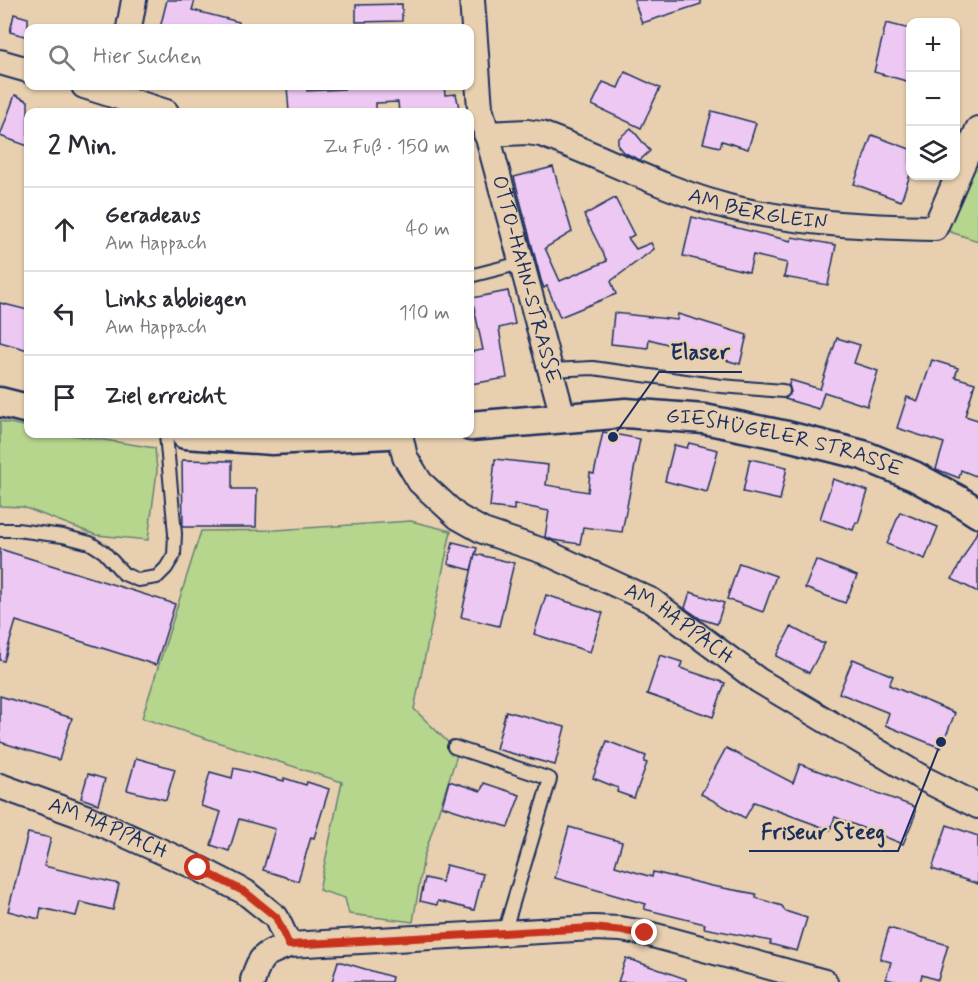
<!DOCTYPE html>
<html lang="de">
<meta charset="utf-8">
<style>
body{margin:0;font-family:Mynerve,sans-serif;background:#f7f7f7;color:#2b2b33}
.controls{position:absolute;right:18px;top:18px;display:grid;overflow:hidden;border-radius:12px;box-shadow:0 2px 4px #0004}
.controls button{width:54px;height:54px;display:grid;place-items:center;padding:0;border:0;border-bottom:2px solid #e1e1e2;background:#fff;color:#2b2b33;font:30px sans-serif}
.stop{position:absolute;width:18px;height:18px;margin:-14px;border:4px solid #c8321e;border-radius:50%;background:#fff}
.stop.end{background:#c8321e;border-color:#fff;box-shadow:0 2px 6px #0008}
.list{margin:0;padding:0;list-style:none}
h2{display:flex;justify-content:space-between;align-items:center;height:78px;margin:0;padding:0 24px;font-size:26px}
h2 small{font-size:20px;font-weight:400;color:#7c7c81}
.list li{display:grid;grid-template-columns:39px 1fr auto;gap:18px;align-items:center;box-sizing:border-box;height:84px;padding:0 24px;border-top:2px solid #e1e1e2}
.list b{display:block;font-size:22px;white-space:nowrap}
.list p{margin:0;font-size:20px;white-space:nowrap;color:#7c7c81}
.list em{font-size:20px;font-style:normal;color:#7c7c81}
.icon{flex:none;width:33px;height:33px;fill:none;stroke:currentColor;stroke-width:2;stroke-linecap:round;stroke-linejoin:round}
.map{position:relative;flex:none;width:978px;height:982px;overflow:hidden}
.search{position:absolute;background:#fff;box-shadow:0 2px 4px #0004;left:24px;top:24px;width:450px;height:66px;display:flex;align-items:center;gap:15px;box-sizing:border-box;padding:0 21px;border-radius:12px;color:#7c7c81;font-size:22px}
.panel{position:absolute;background:#fff;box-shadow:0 2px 4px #0004;left:24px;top:108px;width:450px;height:330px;border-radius:12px}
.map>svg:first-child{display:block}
.green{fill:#b6d58d;stroke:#688276;stroke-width:1.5}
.building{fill:#edc8f2;stroke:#1b2f5e;stroke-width:1.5}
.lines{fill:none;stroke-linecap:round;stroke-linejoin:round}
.service-casing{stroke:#1b2f5e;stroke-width:16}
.minor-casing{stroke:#1b2f5e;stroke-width:28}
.tertiary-casing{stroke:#1b2f5e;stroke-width:33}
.service{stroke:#e7cfaf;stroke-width:12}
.minor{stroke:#e7cfaf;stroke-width:24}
.tertiary{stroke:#e7cfaf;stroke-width:28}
.route{stroke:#c8321e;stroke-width:8}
.labels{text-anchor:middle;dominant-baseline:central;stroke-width:5;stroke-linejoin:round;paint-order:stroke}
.street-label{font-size:21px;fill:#1b2f5e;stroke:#e7cfaf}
.leader{fill:none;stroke:#1b2f5e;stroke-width:2}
.callout-dot{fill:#1b2f5e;stroke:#e7cfaf;stroke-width:2}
.callout-label{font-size:22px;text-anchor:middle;font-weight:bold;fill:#1b2f5e;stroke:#e7cfaf;stroke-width:5;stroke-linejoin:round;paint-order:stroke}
</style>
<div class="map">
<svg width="978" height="982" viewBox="0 0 978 982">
<rect width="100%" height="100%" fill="#e7cfaf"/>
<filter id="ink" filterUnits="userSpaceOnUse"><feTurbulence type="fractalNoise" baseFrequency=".0167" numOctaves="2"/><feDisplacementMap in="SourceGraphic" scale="12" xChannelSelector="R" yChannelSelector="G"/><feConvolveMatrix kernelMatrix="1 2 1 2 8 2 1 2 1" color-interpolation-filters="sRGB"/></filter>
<g filter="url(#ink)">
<g class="green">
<polygon points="978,129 978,241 935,227"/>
<polygon points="0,421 28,427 28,434 66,434 155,448 157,471 148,540 96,535 23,507 0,506"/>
<polygon points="411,521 451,531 414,709 458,752 424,856 413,922 349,914 345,898 319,890 342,782 142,718 201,531 276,530"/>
</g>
<g class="building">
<polygon points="167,0 195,0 192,10 239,22 238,28 160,28"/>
<polygon points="634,0 701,0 701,4 642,23"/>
<polygon points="402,4 402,21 356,22 356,5"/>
<polygon points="14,14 28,18 28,37 10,32"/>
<polygon points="886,23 910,29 910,82 874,72"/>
<polygon points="625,72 660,88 641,128 592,105 603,82 618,88"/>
<polygon points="287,86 307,86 307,91 345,89 345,86 444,86 445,95 456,94 460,112 399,112 398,102 376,103 376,112 289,112"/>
<polygon points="15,95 28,101 28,146 0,136"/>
<polygon points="712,111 756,123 748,149 722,141 720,147 703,143"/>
<polygon points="631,128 650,151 640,160 623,152 618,146 618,139"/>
<polygon points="872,135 910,149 910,175 901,201 854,184"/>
<polygon points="553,167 572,232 545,248 560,281 607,261 584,215 615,198 634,235 628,238 636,249 651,243 654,249 611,281 616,294 560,317 547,286 544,288 541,280 514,177"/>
<polygon points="692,217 791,241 792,237 836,245 828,285 784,277 787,263 753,255 749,272 683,256"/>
<polygon points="508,291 515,324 499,328 507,378 470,384 470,352 483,350 472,298"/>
<polygon points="0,303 28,310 28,350 0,342"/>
<polygon points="614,313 677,320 678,314 747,335 740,364 649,339 648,348 611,344"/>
<polygon points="837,338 860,345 854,363 878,371 867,406 824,392 819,409 785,399 791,392 789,385 790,380 820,389"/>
<polygon points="932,360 958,368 955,377 975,383 965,416 978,420 978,477 961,470 959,478 936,469 944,443 897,428 907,397 918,401"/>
<polygon points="603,432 640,439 622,532 583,527 580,544 553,540 545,537 549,511 514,504 514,510 490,507 495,459 548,465 546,485 588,492 590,473 594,474"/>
<polygon points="689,443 718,450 707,492 665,481 674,445 687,448"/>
<polygon points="750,459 787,467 780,500 743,492"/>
<polygon points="182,460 232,461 232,489 257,489 256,527 183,527"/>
<polygon points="833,479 868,491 858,523 856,522 853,530 820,519"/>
<polygon points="900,512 938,527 925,559 887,544"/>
<polygon points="978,530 978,592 952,579"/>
<polygon points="453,542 477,548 471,570 448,564"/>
<polygon points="0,549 175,604 156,665 16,621 4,661 0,660"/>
<polygon points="475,554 514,563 499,626 461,617"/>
<polygon points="816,560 857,576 845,603 805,588"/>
<polygon points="739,563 776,576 763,612 727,599"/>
<polygon points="690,592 724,603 717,624 701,619 685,608"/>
<polygon points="546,595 603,613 590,652 534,634"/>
<polygon points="791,627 821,643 825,643 809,673 776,656"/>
<polygon points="660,655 682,662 680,668 725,683 713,717 647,694"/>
<polygon points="853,659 893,676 889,685 955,713 941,748 885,725 889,713 839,693"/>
<polygon points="0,696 72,718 59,760 0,742"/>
<polygon points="506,711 565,727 555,765 496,749"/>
<polygon points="607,741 646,756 644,762 647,763 634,798 617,792 618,788 593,778"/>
<polygon points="726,748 793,783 800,764 915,807 915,815 903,844 835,817 830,830 754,802 745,818 701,794"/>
<polygon points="136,758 175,769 166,800 127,790"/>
<polygon points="234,768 284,781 284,778 306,785 307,782 329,789 314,838 311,837 298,881 263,870 275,829 239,819 229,851 211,845 221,812 201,806 210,772 232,778"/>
<polygon points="88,774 105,779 98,804 81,798"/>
<polygon points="449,781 481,791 484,783 520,795 508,827 442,806"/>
<polygon points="947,825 978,836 978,884 932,869"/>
<polygon points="569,827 622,842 615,866 652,877 653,872 712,886 756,894 756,898 782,906 785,911 807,918 797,951 770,944 771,941 704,928 705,924 644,909 646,904 555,878"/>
<polygon points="28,833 51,838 44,866 119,884 113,910 80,902 76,916 41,908 39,919 8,911"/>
<polygon points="446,865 483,874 474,910 438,901 437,905 420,901 425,878 442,882"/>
<polygon points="889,928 948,945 938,980 922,975 920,982 898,982 886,979 891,962 880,959"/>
<polygon points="626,958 686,979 686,982 618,982"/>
<polygon points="338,961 392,977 391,982 332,982"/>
</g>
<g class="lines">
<g class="service-casing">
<g id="service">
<polyline points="470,276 521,263"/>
<polyline points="550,370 593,368 721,386 783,391"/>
<polyline points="0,530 17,530 63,536 90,543 104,552 124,574 138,580 157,577 166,568 174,555 175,534 166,434"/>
<polyline points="454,747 550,779 504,933"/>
</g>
</g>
<g class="minor-casing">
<g id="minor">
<path id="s1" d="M 472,0 L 480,108 L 563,417"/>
<polyline points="129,28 134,0"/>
<polyline points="0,62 28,70"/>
<polyline points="84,86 166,112"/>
<path id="s2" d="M 486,134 L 527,132 L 541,134 C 604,157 664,190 729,207 C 796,223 866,227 935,228 L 978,129"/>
<path id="s3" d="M 400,434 L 405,457 L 420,482 L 458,517 L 483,531 L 543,551 L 652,601 L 758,680 L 924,779 L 978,806"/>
<path id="s4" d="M 0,786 L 88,818 L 198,868 L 245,892 L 276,917 L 289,945"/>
<path d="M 253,980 C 260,954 265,954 289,945 L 593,928 L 620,929 L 645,933 L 825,982"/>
</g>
</g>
<g class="tertiary-casing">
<g id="tertiary">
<polyline points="0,402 28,409"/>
<path id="s5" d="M 470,426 L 626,413 L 704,419 L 787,436 L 863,455 L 914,476 L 958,500 L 978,513"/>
<polyline points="185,434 272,440 388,434"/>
</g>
</g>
<use href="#service" class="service"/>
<use href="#minor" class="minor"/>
<use href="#tertiary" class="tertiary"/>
</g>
</g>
<g class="lines" filter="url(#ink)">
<polyline class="route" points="198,868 245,892 276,917 289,945 592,928 645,933"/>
</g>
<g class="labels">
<g class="street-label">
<text stroke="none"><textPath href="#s2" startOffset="286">AM BERGLEIN</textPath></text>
<text stroke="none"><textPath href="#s1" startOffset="286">OTTO-HAHN-STRASSE</textPath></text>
<text stroke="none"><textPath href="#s5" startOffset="318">GIESHÜGELER STRASSE</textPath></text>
<text stroke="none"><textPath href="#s3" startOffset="351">AM HAPPACH</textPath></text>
<text stroke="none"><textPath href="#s4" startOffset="116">AM HAPPACH</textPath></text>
</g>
</g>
<path class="leader" d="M613 437L659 372H742M941 742L898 851H749"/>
<g class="callout-dot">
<circle cx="613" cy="437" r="6"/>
<circle cx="941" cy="742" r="6"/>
</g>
<g class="callout-label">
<text x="700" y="359">Elaser</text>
<text x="823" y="839">Friseur Steeg</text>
</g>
</svg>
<div class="controls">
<button>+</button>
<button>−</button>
<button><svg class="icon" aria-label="layers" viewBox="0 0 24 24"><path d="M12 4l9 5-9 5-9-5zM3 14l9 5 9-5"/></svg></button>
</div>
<div class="stop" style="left:198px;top:868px"></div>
<div class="stop end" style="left:645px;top:933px"></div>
<div class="search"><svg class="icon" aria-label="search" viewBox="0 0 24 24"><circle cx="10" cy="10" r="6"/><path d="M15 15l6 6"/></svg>Hier suchen</div>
<section class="panel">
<h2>2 Min.<small>Zu Fuß · 150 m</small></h2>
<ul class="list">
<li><svg class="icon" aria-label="ahead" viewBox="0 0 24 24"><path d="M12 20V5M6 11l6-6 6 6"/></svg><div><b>Geradeaus</b><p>Am Happach</p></div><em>40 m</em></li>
<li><svg class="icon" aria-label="left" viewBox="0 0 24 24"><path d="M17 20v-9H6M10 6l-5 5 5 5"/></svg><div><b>Links abbiegen</b><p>Am Happach</p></div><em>110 m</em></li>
<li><svg class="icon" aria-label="arrive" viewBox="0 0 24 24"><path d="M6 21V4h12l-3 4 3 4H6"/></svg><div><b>Ziel erreicht</b></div></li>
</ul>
</section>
</div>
